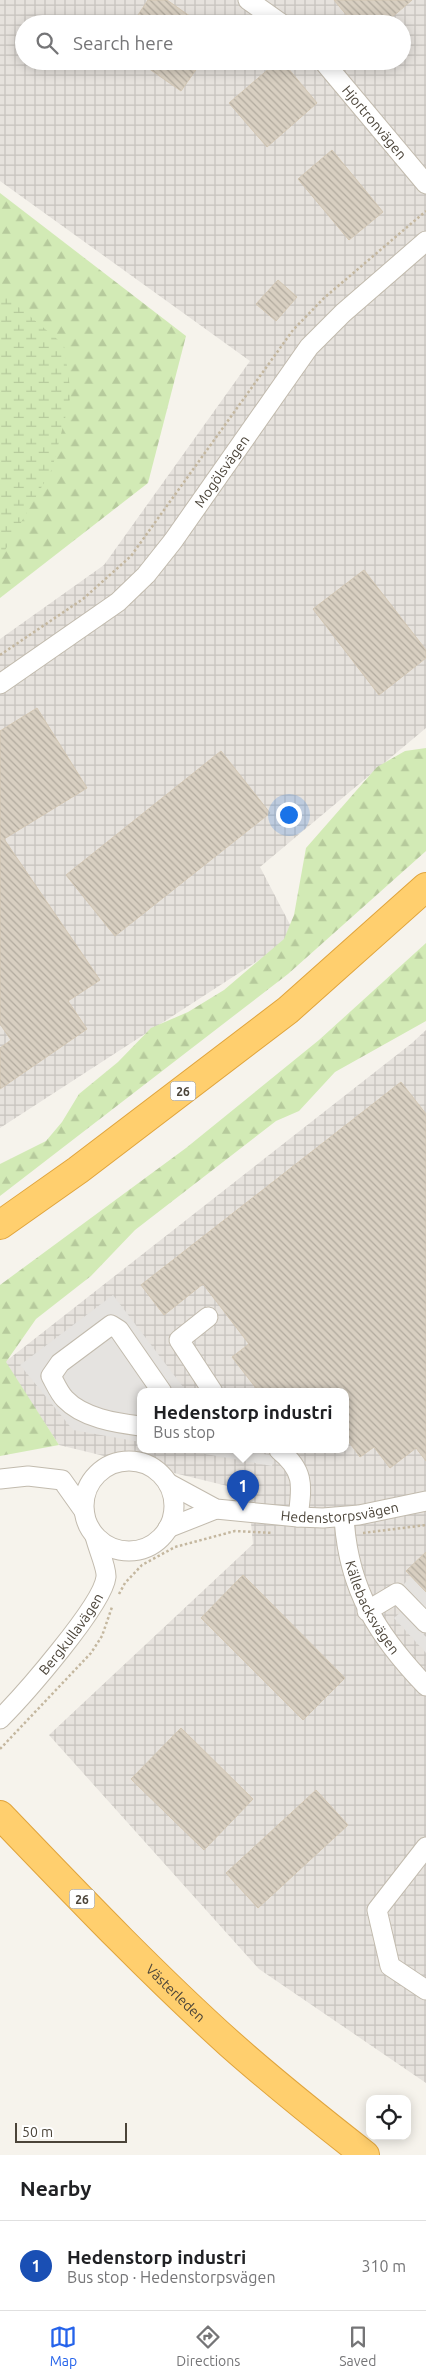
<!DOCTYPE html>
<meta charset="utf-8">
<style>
body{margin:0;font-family:Ubuntu,sans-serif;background:#f2f2f2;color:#202124}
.controls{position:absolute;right:15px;bottom:15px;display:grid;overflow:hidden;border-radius:10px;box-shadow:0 2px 12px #0003}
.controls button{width:45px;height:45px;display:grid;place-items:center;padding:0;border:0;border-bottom:1px solid #e0e0e0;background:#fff;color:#202124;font:25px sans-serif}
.scale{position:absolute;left:15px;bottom:12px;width:112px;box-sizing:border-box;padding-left:5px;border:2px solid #4b4439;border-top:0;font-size:14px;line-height:18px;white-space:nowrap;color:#4b4439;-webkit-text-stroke:4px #fff;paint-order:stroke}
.you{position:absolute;left:288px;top:814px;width:18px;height:18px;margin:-12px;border:4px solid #fff;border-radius:50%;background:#1a73e8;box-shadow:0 0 0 8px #1a73e833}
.badge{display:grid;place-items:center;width:32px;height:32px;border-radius:50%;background:#2563eb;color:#fff;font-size:16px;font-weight:700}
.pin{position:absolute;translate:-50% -41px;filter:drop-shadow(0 1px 2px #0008)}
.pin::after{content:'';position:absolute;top:26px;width:18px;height:15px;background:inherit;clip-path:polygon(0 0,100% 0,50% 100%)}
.popup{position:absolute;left:137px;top:1388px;width:212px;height:65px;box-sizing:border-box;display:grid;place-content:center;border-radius:10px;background:#fff;filter:drop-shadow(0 1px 4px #0005);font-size:16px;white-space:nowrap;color:#757577}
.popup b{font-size:19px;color:#202124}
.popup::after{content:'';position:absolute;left:50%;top:100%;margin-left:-10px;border:10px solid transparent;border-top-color:#fff}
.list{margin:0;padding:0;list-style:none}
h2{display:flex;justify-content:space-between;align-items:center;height:65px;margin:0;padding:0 20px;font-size:21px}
h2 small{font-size:16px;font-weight:400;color:#757577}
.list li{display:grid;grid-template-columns:32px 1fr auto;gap:15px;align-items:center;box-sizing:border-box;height:90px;padding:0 20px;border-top:1px solid #e0e0e0}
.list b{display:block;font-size:19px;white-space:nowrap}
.list p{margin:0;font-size:16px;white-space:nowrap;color:#757577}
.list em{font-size:16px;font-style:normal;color:#757577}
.icon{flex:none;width:28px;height:28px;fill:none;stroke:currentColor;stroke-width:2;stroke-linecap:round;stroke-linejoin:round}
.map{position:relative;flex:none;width:426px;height:2155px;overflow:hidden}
.search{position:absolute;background:#fff;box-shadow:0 2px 12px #0003;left:15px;right:15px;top:15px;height:55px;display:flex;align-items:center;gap:12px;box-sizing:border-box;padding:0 18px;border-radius:28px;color:#757577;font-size:19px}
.sheet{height:155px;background:#fff}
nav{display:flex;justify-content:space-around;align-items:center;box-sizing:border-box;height:70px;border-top:1px solid #e0e0e0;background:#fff;font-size:14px;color:#757577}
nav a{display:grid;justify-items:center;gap:2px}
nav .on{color:#2563eb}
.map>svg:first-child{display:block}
.industrial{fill:url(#industrial-grid);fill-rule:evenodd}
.forest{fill:url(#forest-firs)}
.wetland{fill:url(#wetland-marsh)}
.parking{fill:#e5e3e0}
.building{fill:url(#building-back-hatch);stroke:#d3c7b4}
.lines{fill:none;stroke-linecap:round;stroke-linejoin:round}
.minor-casing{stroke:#c2bbae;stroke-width:21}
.highway-casing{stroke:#e0a43c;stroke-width:30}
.path{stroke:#c4b79f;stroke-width:2.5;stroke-dasharray:2.5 2.5;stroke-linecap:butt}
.minor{stroke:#fff;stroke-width:19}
.highway{stroke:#ffcf6e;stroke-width:28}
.labels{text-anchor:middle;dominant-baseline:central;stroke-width:4;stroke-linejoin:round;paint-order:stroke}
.shield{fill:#fff;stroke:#817c74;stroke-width:1}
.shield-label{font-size:12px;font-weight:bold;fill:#4b4439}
.street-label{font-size:14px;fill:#4b4439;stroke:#fff}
</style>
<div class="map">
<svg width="426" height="2155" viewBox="0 0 426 2155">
<defs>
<pattern id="industrial-grid" width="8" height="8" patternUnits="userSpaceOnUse" patternTransform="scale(1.25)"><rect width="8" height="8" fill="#e6e2dd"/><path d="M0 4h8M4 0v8" fill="none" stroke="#c7c3be"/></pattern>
<pattern id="forest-firs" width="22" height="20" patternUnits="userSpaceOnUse" patternTransform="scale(1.25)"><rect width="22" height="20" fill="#d2eab5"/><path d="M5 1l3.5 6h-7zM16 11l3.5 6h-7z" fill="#b6ca9c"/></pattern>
<pattern id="wetland-marsh" width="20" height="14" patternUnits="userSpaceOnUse" patternTransform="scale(1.25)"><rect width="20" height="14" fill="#d2eab5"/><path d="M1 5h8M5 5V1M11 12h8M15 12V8" fill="none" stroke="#b6ca9c"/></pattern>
<pattern id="building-back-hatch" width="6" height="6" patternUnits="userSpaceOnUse" patternTransform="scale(1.25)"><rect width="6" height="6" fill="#d8cfc1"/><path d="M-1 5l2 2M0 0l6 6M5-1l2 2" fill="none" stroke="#b1aa9e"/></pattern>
</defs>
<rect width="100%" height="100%" fill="#f6f3ec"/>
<g class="industrial">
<path d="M 0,0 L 426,0 L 426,728 L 260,867 L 296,936 L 0,1128 L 0,639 L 104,565 L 250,361 L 0,181 ZM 24,24 L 402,24 L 402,61 L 24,61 Z"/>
<path d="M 426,1030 L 426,2083 L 259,1969 L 49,1735 L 253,1544 L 248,1491 L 59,1445 L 5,1362 L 412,1043 ZM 140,1392 L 346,1392 L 346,1450 L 140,1450 Z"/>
</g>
<g class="forest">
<polygon points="0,193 186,336 148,483 0,598"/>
<polygon points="426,748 426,851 288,974 0,1196 0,1164 46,1141 62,1122 79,1094 118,1062 151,1028 188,1012 224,990 284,939 294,915 306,848 377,767 405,751"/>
<polygon points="426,943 426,1021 335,1072 299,1111 276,1121 135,1230 91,1276 36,1319 6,1362 59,1445 0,1456 0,1285 186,1148 319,1040"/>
</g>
<polygon class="wetland" points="0,291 64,345 71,395 52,469 0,559"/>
<g class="parking">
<polygon points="113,1295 187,1392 140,1392 140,1442 73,1430 20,1365"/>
<polygon points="183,1450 240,1450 275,1456 272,1466"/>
<polygon points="411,1577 426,1592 426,1609 403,1585"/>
<polygon points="402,1611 426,1637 426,1653 394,1618"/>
</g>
<g class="building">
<polygon points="148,0 167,0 201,24 132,24"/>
<polygon points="334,0 412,0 384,24 354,24"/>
<polygon points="138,61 202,61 181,91"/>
<polygon points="278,61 282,61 317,103 267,147 229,103"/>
<polygon points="332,150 383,212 349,240 298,179"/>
<polygon points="278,280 297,297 276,321 256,304"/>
<polygon points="364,570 426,650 426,658 379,695 313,609"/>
<polygon points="37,708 87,788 4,839 100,980 68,1001 87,1029 0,1089 0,1048 11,1040 0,1024 0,731"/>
<polygon points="221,751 270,813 115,936 66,875"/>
<polygon points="401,1082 426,1114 426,1461 416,1448 390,1468 374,1447 360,1457 346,1438 346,1392 259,1392 232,1357 249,1344 203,1284 164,1315 141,1285"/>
<polygon points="426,1552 426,1592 406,1571"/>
<polygon points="243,1575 345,1678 303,1720 201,1618"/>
<polygon points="181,1728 253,1799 204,1850 131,1779"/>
<polygon points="316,1790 348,1825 258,1908 226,1873"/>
</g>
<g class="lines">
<g class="minor-casing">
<g id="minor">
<polyline points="248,0 282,24"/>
<path id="s1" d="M 323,61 L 426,184"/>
<path id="s2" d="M 0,684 L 118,602 L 146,575 L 173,541 L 309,347 L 343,313 L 426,241"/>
<polyline points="208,1317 179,1340 213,1392"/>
<path d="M 140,1426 C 116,1423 83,1418 65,1399 C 59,1393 55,1383 51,1376 L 60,1363 L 111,1325 L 119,1330 L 162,1392"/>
<path d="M 279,1450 C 305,1471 302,1486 298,1517"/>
<circle cx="129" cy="1506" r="45"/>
<polyline points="0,1479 28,1476 62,1480 84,1511"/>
<path id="s3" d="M 168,1483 L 216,1509 L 298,1517 L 323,1518 L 359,1515 L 426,1501"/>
<path id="s4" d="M 344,1517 C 348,1589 377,1635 426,1686"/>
<polyline points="168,1528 216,1509"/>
<polyline points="367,1611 397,1593 426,1623"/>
<path id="s5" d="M 0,1719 C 23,1696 103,1605 106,1577 C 107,1568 97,1546 95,1536"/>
<polyline points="426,1847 377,1910 390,1966 426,1990"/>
</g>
</g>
<g class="highway-casing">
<g id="highway">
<polyline points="0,1225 78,1170 288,1010 426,887"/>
<path id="s6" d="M 0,1815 C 75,1893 150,1972 230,2044 C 274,2083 319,2119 365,2155"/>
</g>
</g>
<g class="path">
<polyline points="0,655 83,599 131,556 293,330 324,298 426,211"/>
<polyline points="363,1533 426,1525"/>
<polyline points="119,1594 125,1583 142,1565 175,1547 235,1531 273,1533"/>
<polyline points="0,1749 91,1653 102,1636 112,1607"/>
</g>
<use href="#minor" class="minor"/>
<use href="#highway" class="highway"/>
</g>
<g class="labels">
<g class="shield">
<rect x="170.5" y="1081.5" width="25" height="19" rx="4"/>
<rect x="69.5" y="1889.5" width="25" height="19" rx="4"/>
</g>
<g class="shield-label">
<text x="183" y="1091">26</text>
<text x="82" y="1899">26</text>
</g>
<g class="street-label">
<text stroke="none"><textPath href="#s1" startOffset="80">Hjortronvägen</textPath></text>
<text stroke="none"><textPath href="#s2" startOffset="311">Mogölsvägen</textPath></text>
<text stroke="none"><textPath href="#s3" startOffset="179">Hedenstorpsvägen</textPath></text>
<text stroke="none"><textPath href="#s4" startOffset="96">Källebacksvägen</textPath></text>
<text stroke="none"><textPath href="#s5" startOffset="111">Bergkullavägen</textPath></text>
<text stroke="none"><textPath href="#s6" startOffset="250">Västerleden</textPath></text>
</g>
</g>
</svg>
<div class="controls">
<button><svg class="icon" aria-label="locate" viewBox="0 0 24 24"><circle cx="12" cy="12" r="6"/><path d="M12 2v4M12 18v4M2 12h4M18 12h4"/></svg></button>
</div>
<div class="scale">50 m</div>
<div class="you"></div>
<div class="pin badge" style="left:243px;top:1511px;background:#1a4fb4">1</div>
<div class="popup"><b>Hedenstorp industri</b>Bus stop</div>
<div class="search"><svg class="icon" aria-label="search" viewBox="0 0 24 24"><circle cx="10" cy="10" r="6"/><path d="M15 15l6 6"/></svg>Search here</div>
</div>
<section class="sheet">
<h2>Nearby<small></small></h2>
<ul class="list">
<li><span class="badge" style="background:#1a4fb4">1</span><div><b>Hedenstorp industri</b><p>Bus stop · Hedenstorpsvägen</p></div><em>310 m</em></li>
</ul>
</section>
<nav>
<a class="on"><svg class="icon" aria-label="map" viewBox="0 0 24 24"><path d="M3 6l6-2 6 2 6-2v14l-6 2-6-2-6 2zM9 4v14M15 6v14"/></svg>Map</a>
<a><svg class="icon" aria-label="directions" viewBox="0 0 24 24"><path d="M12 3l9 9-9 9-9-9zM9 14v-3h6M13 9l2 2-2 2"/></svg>Directions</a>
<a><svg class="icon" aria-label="saved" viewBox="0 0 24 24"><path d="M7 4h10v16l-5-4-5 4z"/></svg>Saved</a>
</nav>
